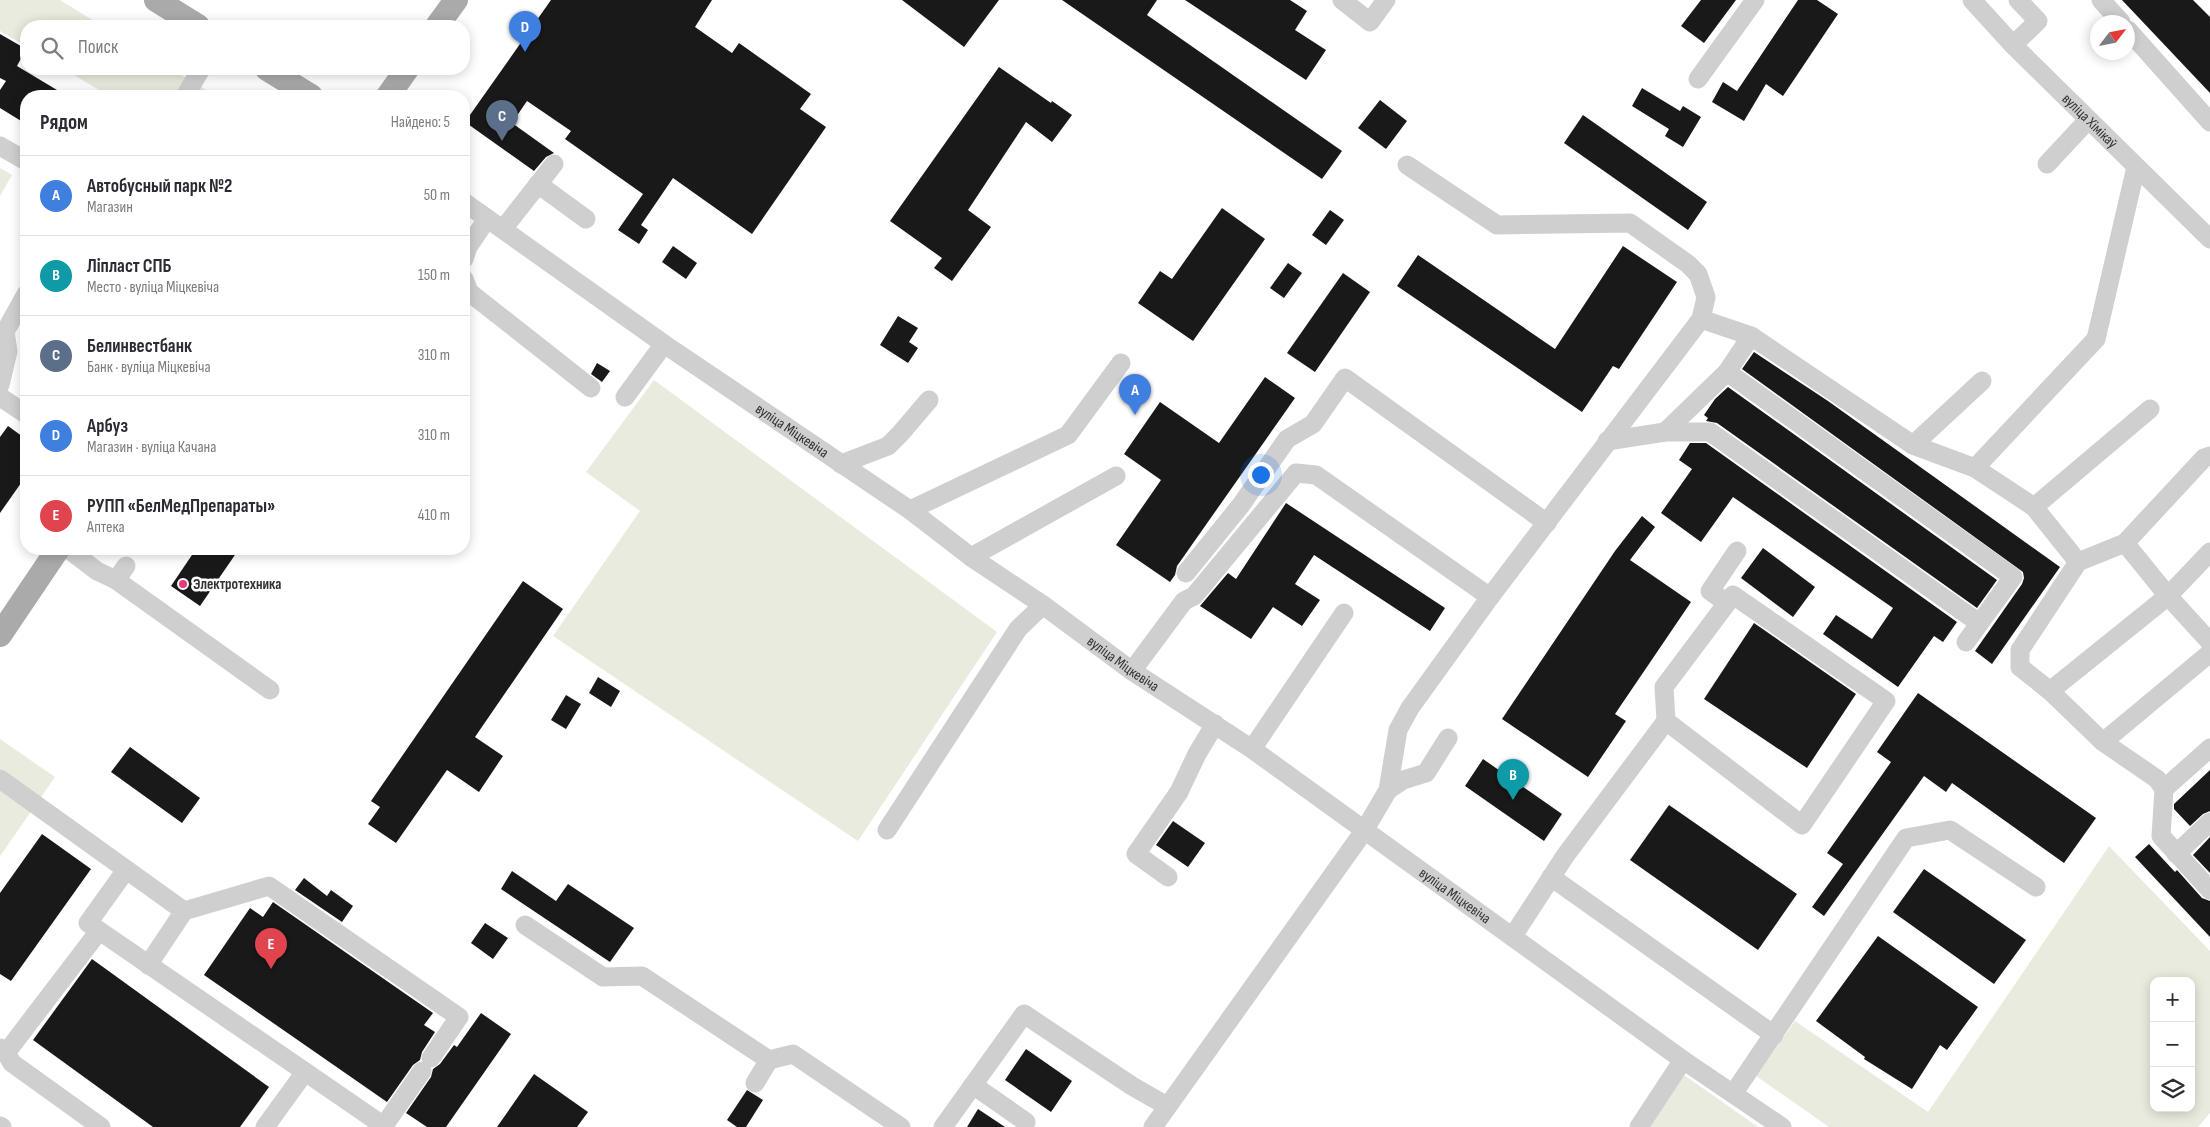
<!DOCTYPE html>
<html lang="ru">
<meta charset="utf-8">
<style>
body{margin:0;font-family:"Sofia Sans Condensed",sans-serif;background:#f7f7f7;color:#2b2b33}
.controls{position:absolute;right:15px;bottom:15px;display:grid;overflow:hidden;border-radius:10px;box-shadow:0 2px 12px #0003}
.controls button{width:45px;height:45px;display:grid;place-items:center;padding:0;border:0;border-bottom:1px solid #e1e1e2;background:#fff;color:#2b2b33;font:25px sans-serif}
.compass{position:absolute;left:2090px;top:15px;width:45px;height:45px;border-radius:50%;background:#fff;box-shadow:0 2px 12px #0003;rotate:58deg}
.you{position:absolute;left:1260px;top:474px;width:18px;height:18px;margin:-12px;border:4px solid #fff;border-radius:50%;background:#1a73e8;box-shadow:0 0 0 8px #1a73e833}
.badge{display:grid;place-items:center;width:32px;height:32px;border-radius:50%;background:#1a73e8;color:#fff;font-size:16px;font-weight:700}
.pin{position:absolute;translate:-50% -41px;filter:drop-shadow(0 1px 2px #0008)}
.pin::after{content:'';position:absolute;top:26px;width:18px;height:15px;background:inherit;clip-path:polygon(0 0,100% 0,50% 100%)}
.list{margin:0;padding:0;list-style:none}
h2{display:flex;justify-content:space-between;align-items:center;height:65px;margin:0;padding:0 20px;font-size:21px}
h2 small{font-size:16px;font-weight:400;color:#7c7c81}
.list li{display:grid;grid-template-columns:32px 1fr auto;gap:15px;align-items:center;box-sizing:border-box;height:80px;padding:0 20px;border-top:1px solid #e1e1e2}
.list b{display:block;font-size:19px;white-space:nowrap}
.list p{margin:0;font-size:16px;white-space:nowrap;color:#7c7c81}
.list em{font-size:16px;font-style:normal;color:#7c7c81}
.icon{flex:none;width:28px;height:28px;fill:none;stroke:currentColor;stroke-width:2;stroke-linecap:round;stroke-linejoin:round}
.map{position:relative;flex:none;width:2210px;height:1127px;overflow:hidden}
.search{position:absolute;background:#fff;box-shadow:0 2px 12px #0003;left:20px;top:20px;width:450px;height:55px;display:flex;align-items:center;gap:12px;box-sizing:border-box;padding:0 18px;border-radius:20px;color:#7c7c81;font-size:19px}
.panel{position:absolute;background:#fff;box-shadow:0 2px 12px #0003;left:20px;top:90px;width:450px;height:465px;border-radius:20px}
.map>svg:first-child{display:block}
.green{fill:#e9ebde;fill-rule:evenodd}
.building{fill:#191919}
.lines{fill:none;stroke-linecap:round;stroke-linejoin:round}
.minor{stroke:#cfcfcf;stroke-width:19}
.major{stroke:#aaa;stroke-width:24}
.poi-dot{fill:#e33b7a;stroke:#fff;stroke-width:2}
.labels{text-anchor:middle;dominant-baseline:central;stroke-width:5;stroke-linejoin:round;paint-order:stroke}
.street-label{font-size:15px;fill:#323232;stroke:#fff}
.poi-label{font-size:15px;font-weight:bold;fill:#323232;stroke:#fff;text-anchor:start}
</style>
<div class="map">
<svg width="2210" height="1127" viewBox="0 0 2210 1127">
<rect width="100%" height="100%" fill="#fff"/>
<g class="green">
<polygon points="0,0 60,0 102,26 26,26 26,46 0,31"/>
<polygon points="64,69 171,69 216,96 109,96"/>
<polygon points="0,168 12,175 0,196"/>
<polygon points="654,380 997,632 858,841 553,636 640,511 586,472"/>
<polygon points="0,739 55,777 0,856"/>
<path d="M 2109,846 L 2210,951 L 2210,1113 L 2198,1127 L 1829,1127 L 1756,1076 L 1795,1021 L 1928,1112 ZM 2154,981 L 2191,981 L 2191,1108 L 2154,1108 Z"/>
<polygon points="1684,1075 1758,1127 1650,1127"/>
</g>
<g class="building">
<polygon points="551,0 712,0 695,27 732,53 739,43 811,94 800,109 826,127 752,234 673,178 641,225 648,230 639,244 618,230 643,194 565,139 571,131 527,101 512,123 554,153 546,157 534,171 465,122"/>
<polygon points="902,0 999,0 964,47"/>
<polygon points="1062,0 1157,0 1147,15 1342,151 1322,179"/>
<polygon points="1185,0 1290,0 1307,11 1295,30 1326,50 1306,80"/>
<polygon points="1701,0 1736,0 1704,43 1681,26"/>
<polygon points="1798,0 1817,0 1838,14 1783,96 1766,84 1744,121 1712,102 1723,82 1737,91"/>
<polygon points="2122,0 2193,0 2210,17 2210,93"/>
<polygon points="0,34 26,49 17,66 67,96 26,96 26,124 0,108 0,90 6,81 0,78"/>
<polygon points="999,67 1051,103 1052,101 1072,115 1052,142 1026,122 968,210 991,227 952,281 934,268 942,258 890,221"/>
<polygon points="1642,88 1680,111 1683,106 1701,117 1683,147 1665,136 1669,129 1632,106"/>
<polygon points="1380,100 1407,121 1386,149 1358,128"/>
<polygon points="1583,115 1707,202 1688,230 1564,143"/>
<polygon points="1222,208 1265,239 1193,341 1138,303 1160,271 1172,279"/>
<polygon points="1330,210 1344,220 1326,245 1312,235"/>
<polygon points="673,246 697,263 686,279 662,262"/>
<polygon points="1623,246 1677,282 1619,369 1613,366 1582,412 1397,286 1418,255 1555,349"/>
<polygon points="1288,263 1302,273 1284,298 1270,288"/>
<polygon points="1343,273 1370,292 1315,372 1287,353"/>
<polygon points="898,316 918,328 909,342 918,348 908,363 880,345"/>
<polygon points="1754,352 1828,401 2060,567 1992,664 1975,651 2022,584 2024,578 2023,572 1742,369"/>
<polygon points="597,363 610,371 602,382 591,374"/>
<polygon points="1265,377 1295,398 1177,566 1175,575 1170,582 1116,545 1161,480 1124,454 1160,402 1219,443"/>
<polygon points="1728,387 1997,580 1977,608 1717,423 1706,421 1708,418 1704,415 1715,399"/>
<polygon points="8,426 26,439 26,476 0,513 0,437"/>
<polygon points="1690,443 1706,443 1957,622 1943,642 1934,636 1898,687 1823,634 1836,615 1872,639 1893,608 1733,497 1701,542 1661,513 1692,469 1679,460"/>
<polygon points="1286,503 1445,608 1430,631 1314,555 1295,584 1320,600 1302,626 1273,607 1251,639 1200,606 1228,573 1236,579"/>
<polygon points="1642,516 1655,527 1630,560 1691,602 1615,714 1626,721 1588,777 1502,719 1615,551"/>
<polygon points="1763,548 1815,587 1793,617 1741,578"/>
<polygon points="196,549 239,549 200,606 171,586"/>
<polygon points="523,581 563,609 475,737 503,756 479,792 447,770 396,843 368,824 380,807 371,801"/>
<polygon points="1754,623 1856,694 1807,768 1704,699"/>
<polygon points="598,677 620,691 611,707 589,693"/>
<polygon points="1918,693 2096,818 2064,863 1952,783 1946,792 1924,776 1824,916 1812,907 1843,864 1827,853 1891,762 1877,752"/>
<polygon points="566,695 581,704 566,729 551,720"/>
<polygon points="130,747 200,798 182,823 111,772"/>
<polygon points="1483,759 1562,814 1544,841 1465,786"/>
<polygon points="2210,770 2210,811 2203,814 2190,826 2174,809 2174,804"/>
<polygon points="1669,805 1797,894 1758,950 1630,860"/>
<polygon points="1173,821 1205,843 1188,867 1156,845"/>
<polygon points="42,834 91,869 11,981 0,974 0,893"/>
<polygon points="2210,837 2210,873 2193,855"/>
<polygon points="2149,844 2175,872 2177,870 2202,898 2210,901 2210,937 2135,857"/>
<polygon points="1924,869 2026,940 1994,984 1893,912"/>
<polygon points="512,871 556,901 568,884 634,928 610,962 501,889"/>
<polygon points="304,878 327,896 331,890 353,906 342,922 295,890"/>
<polygon points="273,902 433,1013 424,1025 435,1032 422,1052 420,1060 413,1065 387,1102 204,975 250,908 263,917"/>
<polygon points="485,923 508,938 493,959 471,943"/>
<polygon points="1878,936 1978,1007 1947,1050 1940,1045 1912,1089 1864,1059 1865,1057 1816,1021"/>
<polygon points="92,959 269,1087 240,1127 153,1127 33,1040"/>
<polygon points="481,1013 511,1034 446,1127 427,1127 406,1113 431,1077 433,1069 440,1064 454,1045 457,1047"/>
<polygon points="1026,1049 1072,1081 1051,1112 1005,1080"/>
<polygon points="534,1074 588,1112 577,1127 497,1127"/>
<polygon points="747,1090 763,1100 746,1127 737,1127 727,1120"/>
<polygon points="978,1109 1005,1127 967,1127"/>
</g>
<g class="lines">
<g class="minor">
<polyline points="1342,0 1370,22 1386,0"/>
<path id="s1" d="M 1972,0 L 2013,45 L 2210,239"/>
<polyline points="2101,0 2121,22"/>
<polyline points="2128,30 2210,122"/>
<polyline points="2013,45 2038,21 2018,0"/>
<polyline points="1698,79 1755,0"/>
<polyline points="185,96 201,69"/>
<polyline points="0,146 26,161"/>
<polyline points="2047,164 2088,120"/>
<polyline points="538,184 586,219"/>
<path id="s2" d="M 464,202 L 664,344 L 910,510 L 971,557 L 1043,605 L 1132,671 L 1252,749 L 1683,1060 L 1782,1127"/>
<polyline points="503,229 554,164"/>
<polyline points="464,259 468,247 487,219"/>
<polyline points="464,279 469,292 591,388"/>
<polyline points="1701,319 1751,336"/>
<polyline points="1727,372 1751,336 1913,445 1975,468 2034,507 2078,562"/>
<polyline points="0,385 8,351 5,332 26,294"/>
<polyline points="0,397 26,414"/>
<polyline points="625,397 664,344"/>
<polyline points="1665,432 1727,372 2013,577 1966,642"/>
<polyline points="1607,441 1665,432 1710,432 1979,623"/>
<polyline points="1913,445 1982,381"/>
<polyline points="2210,456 2204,458 2125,543 2078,562 2020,650 2020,667 2050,691 2103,742 2157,779 2164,789 2161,836 2210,890"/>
<polyline points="841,464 888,446 900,434 929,400"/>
<polyline points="1975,468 2096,339 2136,167"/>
<polyline points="2034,507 2150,409"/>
<polyline points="910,510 1068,435 1121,363"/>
<polyline points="2125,543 2168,596 2210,642"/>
<polyline points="68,549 97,571 116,580 270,690"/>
<polyline points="971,557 1116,476"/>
<polyline points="1186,573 1241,505 1287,439 1313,424 1345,378 1547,523"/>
<polyline points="116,580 126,566"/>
<polygon points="1733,595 1886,701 1802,825 1666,721 1664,687"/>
<polyline points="1727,603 1710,591 1737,551"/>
<polyline points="1132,671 1184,601 1194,596 1296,473 1316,475 1490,597"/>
<polyline points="2050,691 2168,596 2210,552"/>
<polyline points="2103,742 2210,653"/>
<polyline points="1252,749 1344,613"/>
<polyline points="0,779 184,911"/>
<polyline points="2164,789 2210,748"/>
<polyline points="1388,790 1403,780 1426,773 1448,738"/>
<polyline points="887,830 1018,629 1043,605"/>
<polyline points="2176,854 2210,822"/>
<polyline points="126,870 88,923 384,1126"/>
<polyline points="1168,877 1136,854 1179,792 1197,754 1215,724"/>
<polyline points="1551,877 1774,1035"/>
<polyline points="525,925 603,977 642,976 769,1060 793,1054 901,1127"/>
<polyline points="1513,936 1565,856 1666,721"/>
<polyline points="148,965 184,911 269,886 459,1017 431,1058"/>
<polyline points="0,1048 6,1053 12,1063 101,1127"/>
<polyline points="6,1053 99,931"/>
<polyline points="755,1083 769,1060"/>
<polyline points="973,1085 1026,1122"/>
<polyline points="1733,1094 1906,838 1950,830 2036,887"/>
<polyline points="0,1126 2,1127"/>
<polyline points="265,1127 305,1072"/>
<polyline points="383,1127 422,1071"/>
<polyline points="943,1127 1024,1014 1132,1086 1167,1106"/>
<polyline points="1153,1127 1364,831 1388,790 1398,730 1410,708 1490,597 1701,319 1706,297 1698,274 1688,264 1630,223 1497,225 1407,165"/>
<polyline points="1639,1127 1683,1060"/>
</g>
<g class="major">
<polyline points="156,0 198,26"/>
<polyline points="437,26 456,0"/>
<polyline points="267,69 311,96"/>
<polyline points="388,96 407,69"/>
<polyline points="0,635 58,549"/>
</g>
</g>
<circle class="poi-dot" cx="183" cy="584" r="5"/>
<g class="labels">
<g class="street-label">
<text stroke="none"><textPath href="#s1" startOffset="169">вуліца Хімікаў</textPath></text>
<text stroke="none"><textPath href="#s2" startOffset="400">вуліца Міцкевіча</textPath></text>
<text stroke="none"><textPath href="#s2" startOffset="805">вуліца Міцкевіча</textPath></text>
<text stroke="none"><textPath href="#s2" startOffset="1210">вуліца Міцкевіча</textPath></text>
</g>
<g class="poi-label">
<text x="193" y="584">Электротехника</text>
</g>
</g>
</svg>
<div class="controls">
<button>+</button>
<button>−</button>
<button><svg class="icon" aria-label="layers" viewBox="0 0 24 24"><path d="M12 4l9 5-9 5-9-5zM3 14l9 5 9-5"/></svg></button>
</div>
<svg class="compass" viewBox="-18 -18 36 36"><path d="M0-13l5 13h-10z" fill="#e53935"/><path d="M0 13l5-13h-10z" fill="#7c7c81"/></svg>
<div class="you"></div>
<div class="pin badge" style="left:1135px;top:415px;background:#3f7fe0">A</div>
<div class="pin badge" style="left:1513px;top:800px;background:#0f9aa8">B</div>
<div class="pin badge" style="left:502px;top:141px;background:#5c6f8a">C</div>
<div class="pin badge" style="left:525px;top:52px;background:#3f7fe0">D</div>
<div class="pin badge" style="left:271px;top:969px;background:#e0444e">E</div>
<div class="search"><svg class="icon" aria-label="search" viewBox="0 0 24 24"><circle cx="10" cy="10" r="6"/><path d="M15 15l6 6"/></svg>Поиск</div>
<section class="panel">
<h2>Рядом<small>Найдено: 5</small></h2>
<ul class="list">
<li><span class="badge" style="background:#3f7fe0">A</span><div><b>Автобусный парк №2</b><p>Магазин</p></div><em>50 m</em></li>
<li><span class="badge" style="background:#0f9aa8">B</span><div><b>Ліпласт СПБ</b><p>Место · вуліца Міцкевіча</p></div><em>150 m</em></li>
<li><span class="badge" style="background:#5c6f8a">C</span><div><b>Белинвестбанк</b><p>Банк · вуліца Міцкевіча</p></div><em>310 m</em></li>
<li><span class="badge" style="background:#3f7fe0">D</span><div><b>Арбуз</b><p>Магазин · вуліца Качана</p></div><em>310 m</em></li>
<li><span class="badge" style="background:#e0444e">E</span><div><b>РУПП «БелМедПрепараты»</b><p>Аптека</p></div><em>410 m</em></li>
</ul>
</section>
</div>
